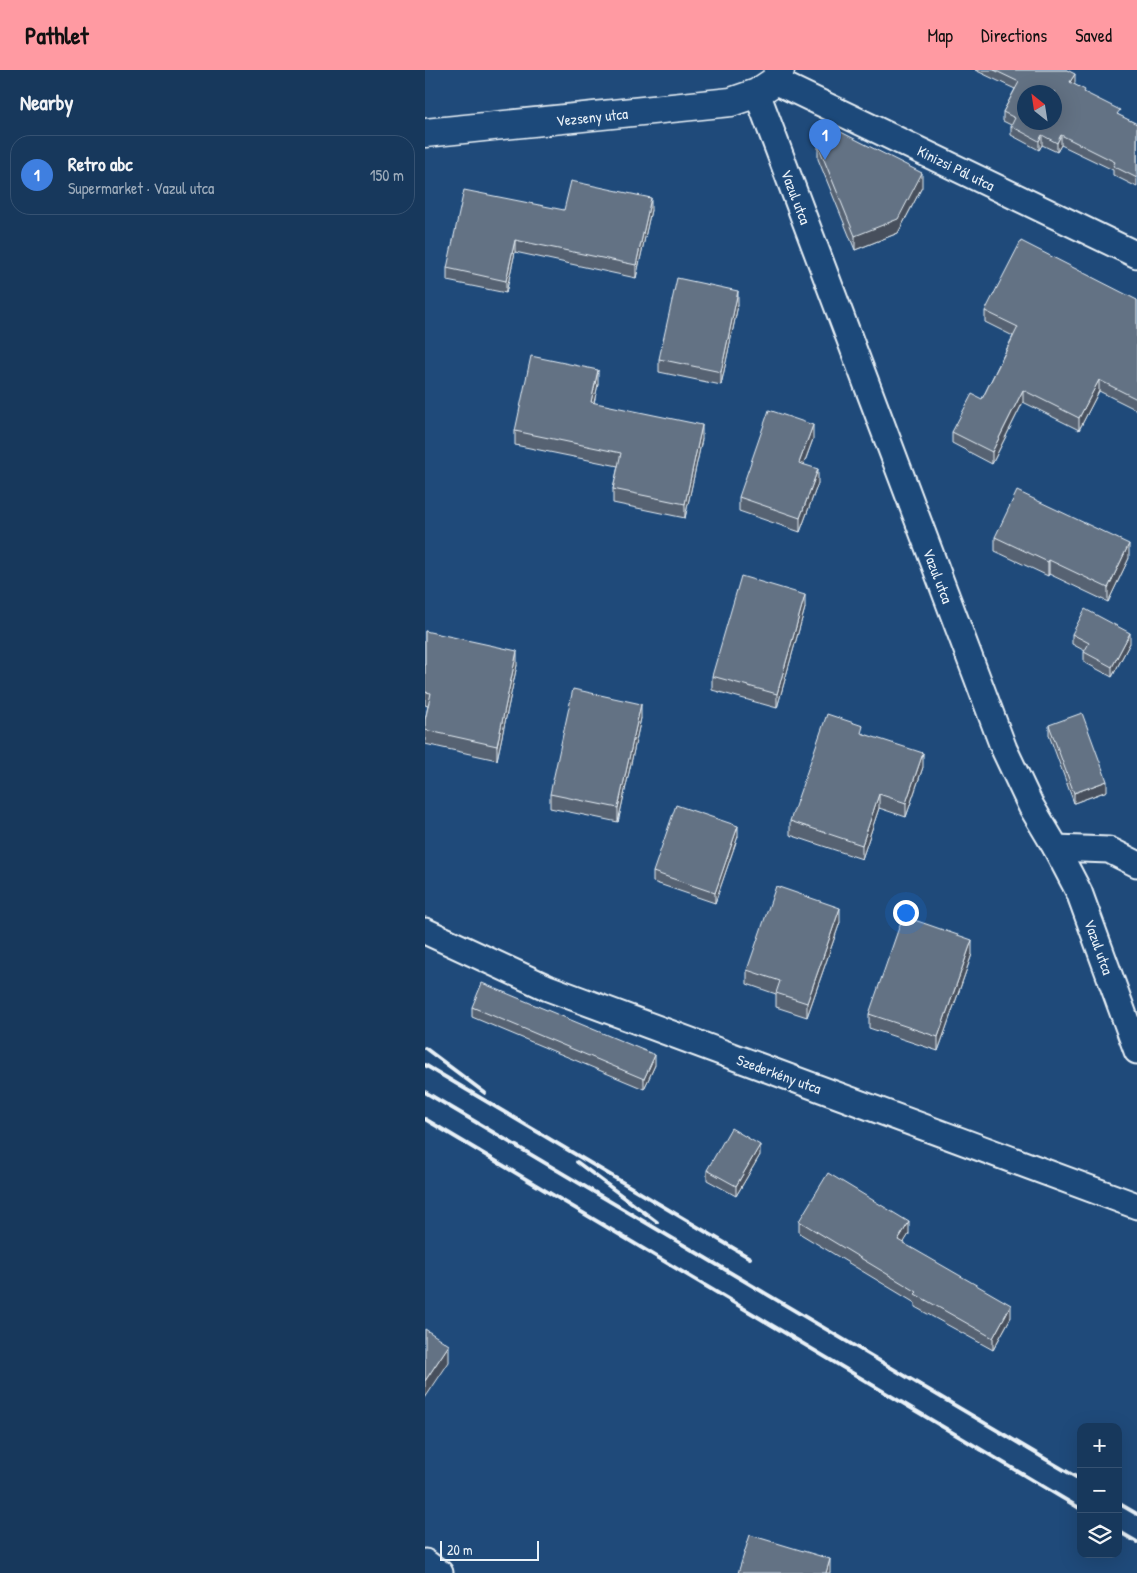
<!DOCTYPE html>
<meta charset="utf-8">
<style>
body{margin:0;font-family:"Patrick Hand",sans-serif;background:#244365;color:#f1f3f6}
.controls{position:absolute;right:15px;bottom:15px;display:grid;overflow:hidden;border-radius:10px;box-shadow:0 5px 20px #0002}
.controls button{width:45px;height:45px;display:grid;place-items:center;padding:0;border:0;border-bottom:1px solid #365272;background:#17385c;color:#f1f3f6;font:25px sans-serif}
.compass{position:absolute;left:592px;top:15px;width:45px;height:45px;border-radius:50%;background:#17385c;box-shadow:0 5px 20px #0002;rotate:330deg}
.scale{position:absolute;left:15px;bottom:12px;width:99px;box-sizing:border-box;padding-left:5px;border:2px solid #e8f1f8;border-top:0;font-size:14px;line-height:18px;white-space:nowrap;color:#e8f1f8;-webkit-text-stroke:4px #1f4a7a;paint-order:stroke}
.you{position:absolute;left:480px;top:842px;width:18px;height:18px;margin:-12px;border:4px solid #fff;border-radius:50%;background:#1a73e8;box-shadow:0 0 0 8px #1a73e833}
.badge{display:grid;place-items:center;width:32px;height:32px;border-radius:50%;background:#ff9aa2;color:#fff;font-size:16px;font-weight:700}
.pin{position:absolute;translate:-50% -41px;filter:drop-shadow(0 1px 2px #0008)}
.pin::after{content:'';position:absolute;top:26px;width:18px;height:15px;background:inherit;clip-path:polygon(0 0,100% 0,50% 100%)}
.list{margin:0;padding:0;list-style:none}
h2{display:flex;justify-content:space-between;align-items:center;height:65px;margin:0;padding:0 20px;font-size:21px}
h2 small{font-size:16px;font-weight:400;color:#9eacbb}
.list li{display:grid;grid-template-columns:32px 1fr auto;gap:15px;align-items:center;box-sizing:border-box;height:80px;margin:0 10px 10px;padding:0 10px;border:1px solid #365272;border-radius:20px}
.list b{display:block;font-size:19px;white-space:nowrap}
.list p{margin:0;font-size:16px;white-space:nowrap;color:#9eacbb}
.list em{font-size:16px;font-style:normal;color:#9eacbb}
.icon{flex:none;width:28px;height:28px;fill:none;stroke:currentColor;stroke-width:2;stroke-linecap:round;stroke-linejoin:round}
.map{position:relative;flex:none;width:712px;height:1503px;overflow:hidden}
header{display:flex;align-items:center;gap:30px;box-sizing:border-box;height:70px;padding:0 25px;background:#ff9aa2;color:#111}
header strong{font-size:24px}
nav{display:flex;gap:28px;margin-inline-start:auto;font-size:18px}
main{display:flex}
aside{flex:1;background:#17385c}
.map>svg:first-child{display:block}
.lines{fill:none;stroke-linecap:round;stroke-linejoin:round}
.minor-casing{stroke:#e8f1f8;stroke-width:29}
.tertiary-casing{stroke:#e8f1f8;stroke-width:31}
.minor{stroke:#1f4a7a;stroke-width:25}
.tertiary{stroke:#1f4a7a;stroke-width:28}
.rail{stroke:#e8f1f8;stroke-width:4}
.wall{fill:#566272;stroke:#e8f1f8}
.shaded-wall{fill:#46505c;stroke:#e8f1f8}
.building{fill:#647284;stroke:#e8f1f8;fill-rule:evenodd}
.labels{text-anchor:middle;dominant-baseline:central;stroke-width:4;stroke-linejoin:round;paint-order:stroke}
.street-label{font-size:15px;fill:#e8f1f8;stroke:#1f4a7a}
</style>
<header>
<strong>Pathlet</strong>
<nav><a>Map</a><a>Directions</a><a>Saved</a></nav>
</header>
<main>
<aside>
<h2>Nearby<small></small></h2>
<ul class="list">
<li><span class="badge" style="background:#3f7fe0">1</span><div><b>Retro abc</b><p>Supermarket · Vazul utca</p></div><em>150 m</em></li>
</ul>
</aside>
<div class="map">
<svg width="712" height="1503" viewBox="0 0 712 1503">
<rect width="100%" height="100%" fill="#1f4a7a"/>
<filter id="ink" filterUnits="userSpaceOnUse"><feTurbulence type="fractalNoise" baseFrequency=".02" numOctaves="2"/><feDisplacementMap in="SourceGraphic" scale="10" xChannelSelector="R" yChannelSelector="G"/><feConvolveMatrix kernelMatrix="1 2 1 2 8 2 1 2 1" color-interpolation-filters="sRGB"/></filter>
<g filter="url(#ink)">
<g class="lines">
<g class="minor-casing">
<g id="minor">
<polyline points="350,11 712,185"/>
<polyline points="332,23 579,679 606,736 631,778 654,822 712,981"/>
<polyline points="631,778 684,780 712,794"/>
<polyline points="0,861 123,918 712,1136"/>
<polyline points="0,1492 15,1503"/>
</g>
</g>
<g class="tertiary-casing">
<polyline id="tertiary" points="0,63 306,32 332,23 350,11 355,0"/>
</g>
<use href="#minor" class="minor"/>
<use href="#tertiary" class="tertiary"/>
<g class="rail">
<polyline points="0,978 60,1023"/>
<polyline points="0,995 325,1188"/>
<polyline points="0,1022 656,1410"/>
<polyline points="0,1049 656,1439"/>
<polyline points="152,1092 232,1152"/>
<polyline points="693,1433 712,1444"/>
<polyline points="693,1461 712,1472"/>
</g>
</g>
<g class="wall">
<polygon points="550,0 642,0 650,13 649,14 660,23 695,46 712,54 712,117 688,105 688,100 636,75 632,82 617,75 614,80 586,65 586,55 578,51 578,42 590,19"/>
<polygon points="393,75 497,117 473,163 430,180 393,89"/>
<polygon points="139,140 226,140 211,208 90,182 81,223 22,211 22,198"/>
<polygon points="712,230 712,340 674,321 654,360 598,332 567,394 527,373 527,362 557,329 588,266 560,252 560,241"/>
<polygon points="313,235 296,315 234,302 234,289"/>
<polygon points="173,314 169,333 277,369 260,448 188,433 188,419 193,396 90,375 90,361"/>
<polygon points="388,369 379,394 393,413 375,462 314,441 314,427"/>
<polygon points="570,467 704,488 683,532 624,504 623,506 570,481"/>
<polygon points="380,538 352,638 287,620 287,606"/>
<polygon points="0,561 92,595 72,690 0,674 0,650 3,636 0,635"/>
<polygon points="647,564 705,573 687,607 659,592 659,582 660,581 647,574"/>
<polygon points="216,648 193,752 125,738 125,724"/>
<polygon points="624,655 682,721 649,733 624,665"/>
<polygon points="438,663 498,697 481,747 454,738 437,789 365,765 365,751"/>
<polygon points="313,766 290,833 228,812 228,802"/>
<polygon points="415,852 382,947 351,937 351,924 322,914 322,900"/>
<polygon points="547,884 513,981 444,958 444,944"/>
<polygon points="47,937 230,995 219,1019 47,947"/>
<polygon points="335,1085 311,1126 282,1110 282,1100"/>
<polygon points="374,1151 484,1164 478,1173 586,1247 568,1280 490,1237 490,1233 374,1163"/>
</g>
<g class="shaded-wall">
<polygon points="650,4 650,13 645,21 645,12"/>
<polygon points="617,65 617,75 614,80 614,71"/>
<polygon points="636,65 636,75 632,82 632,73"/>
<polygon points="497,103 497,117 473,163 430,180 430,166"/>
<polygon points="226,128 226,140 211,208 211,195"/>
<polygon points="90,170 90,182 81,223 81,211"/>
<polygon points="313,221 313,235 296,315 296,302"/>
<polygon points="173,300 173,314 166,346 166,332"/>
<polygon points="674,310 674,321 654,360 654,348"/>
<polygon points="598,320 598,332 567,394 567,382"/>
<polygon points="277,355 277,369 260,448 260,434"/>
<polygon points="388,355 388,369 374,407 374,393"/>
<polygon points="393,399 393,413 375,462 375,448"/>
<polygon points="704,474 704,488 683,532 683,518"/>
<polygon points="624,490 624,504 623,506 623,492"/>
<polygon points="380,525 380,538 352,638 352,624"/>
<polygon points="705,563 705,573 687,607 687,597"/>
<polygon points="92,581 92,595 72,690 72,676"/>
<polygon points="216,634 216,648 193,752 193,738"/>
<polygon points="498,683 498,697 481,747 481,733"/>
<polygon points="682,711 682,721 649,733 649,723"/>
<polygon points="454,724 454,738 437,789 437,775"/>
<polygon points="313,756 313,766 290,833 290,823"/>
<polygon points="415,838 415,852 382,947 382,933"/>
<polygon points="547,870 547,884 513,981 513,967"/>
<polygon points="230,985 230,995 219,1019 219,1009"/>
<polygon points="335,1075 335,1085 311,1126 311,1116"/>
<polygon points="484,1152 484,1164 473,1182 473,1170"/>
<polygon points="586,1235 586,1247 568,1280 568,1268"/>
<polygon points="24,1275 24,1292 0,1328 0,1311"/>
<polygon points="405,1489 405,1503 401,1503"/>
</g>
<g class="building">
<path d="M 569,0 L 642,0 L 650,4 L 645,12 L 660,20 L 659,22 L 695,40 L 692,44 L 712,54 L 712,108 L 688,96 L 690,92 L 636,65 L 632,73 L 617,65 L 614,71 L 586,56 L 590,48 L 578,42 L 594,12 ZM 600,22 L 630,22 L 630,52 L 600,52 Z"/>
<polygon points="410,59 497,103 473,149 430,166 393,75"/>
<polygon points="146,111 226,128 211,195 90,170 81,211 22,198 39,120 139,140"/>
<polygon points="596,171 712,230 712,329 674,310 654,348 598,320 567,382 527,362 547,324 557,329 593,257 560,241"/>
<polygon points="252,208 313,221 296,302 234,289"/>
<polygon points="106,286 173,300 166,332 277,355 260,434 188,419 196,383 90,361"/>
<polygon points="344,340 388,355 374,393 393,399 375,448 314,427"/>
<polygon points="592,421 704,474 683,518 624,490 623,492 570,467"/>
<polygon points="316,506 380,525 352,624 287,606"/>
<polygon points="660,539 705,563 687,597 659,582 664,573 647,564"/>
<polygon points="0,561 92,581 72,676 0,660 0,650 6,623 0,622"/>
<polygon points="148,619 216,634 193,738 125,724"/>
<polygon points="657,643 682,711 649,723 624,655"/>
<polygon points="402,644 438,656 436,663 498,683 481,733 454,724 437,775 365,751"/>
<polygon points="251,735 313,756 290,823 228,802"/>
<polygon points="351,816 415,838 382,933 351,923 355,911 322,900"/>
<polygon points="478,846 547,870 513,967 444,944"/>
<polygon points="57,913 230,985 219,1009 47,937"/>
<polygon points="306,1058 335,1075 311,1116 282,1100"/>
<polygon points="403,1103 484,1152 473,1170 586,1235 568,1268 490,1224 492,1222 374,1151"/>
<polygon points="0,1259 24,1275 0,1311"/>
<polygon points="325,1465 405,1489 401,1503 313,1503"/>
</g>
</g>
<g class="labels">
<g class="street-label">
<text transform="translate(167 47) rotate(-6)">Vezseny utca</text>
<text transform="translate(531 98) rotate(26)">Kinizsi Pál utca</text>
<text transform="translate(371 127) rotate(69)">Vazul utca</text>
<text transform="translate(513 506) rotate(69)">Vazul utca</text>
<text transform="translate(674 877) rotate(70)">Vazul utca</text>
<text transform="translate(354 1004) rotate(20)">Szederkény utca</text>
</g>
</g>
</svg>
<div class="controls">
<button>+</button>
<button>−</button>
<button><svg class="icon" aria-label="layers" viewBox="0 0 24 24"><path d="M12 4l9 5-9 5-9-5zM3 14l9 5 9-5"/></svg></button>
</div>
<svg class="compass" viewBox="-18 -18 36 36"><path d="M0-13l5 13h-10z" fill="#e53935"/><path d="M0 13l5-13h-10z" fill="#9eacbb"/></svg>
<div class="scale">20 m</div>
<div class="you"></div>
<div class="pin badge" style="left:400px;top:90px;background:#3f7fe0">1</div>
</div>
</main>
